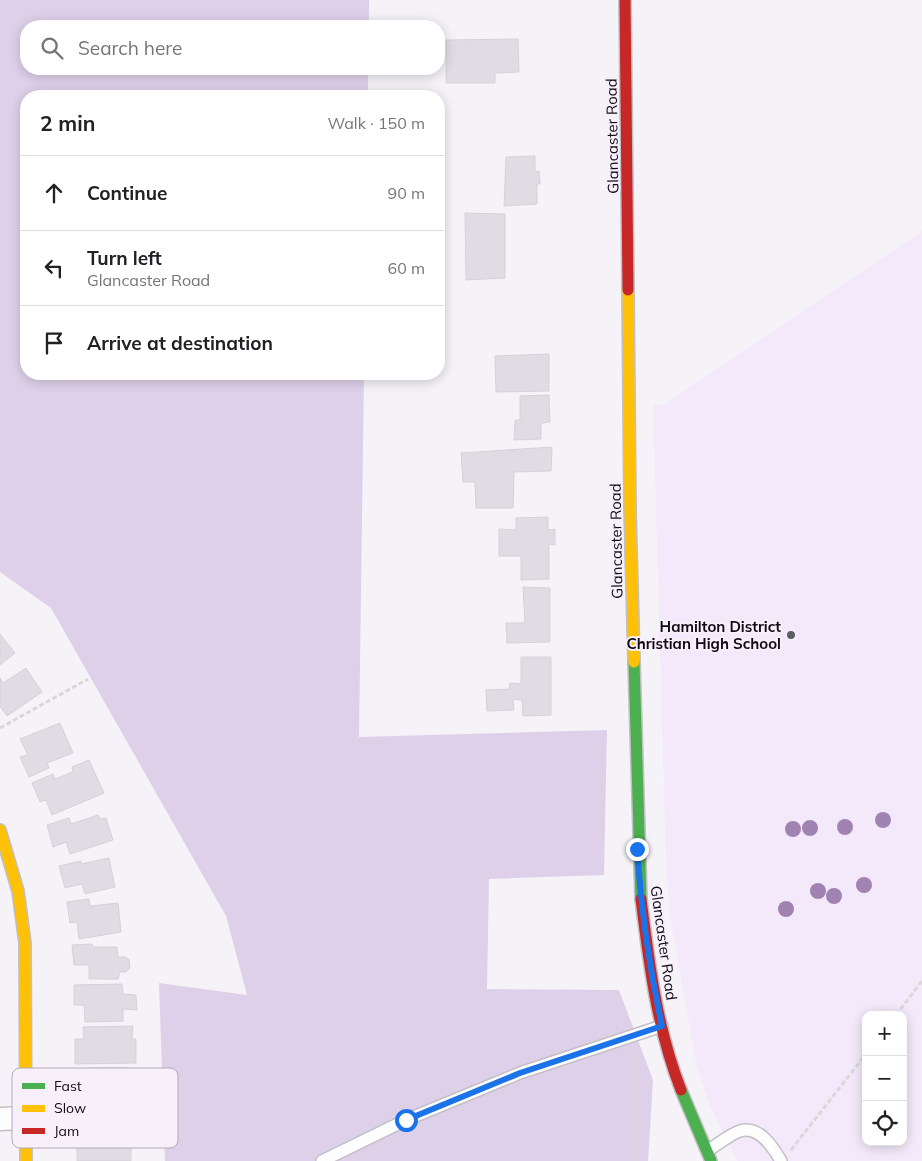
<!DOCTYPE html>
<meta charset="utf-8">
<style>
body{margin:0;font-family:Mulish,sans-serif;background:#f2f2f2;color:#202124}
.controls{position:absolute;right:15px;bottom:15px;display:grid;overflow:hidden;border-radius:10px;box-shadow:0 2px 12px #0003}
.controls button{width:45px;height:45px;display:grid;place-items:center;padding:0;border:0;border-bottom:1px solid #e0e0e0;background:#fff;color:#202124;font:25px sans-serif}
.stop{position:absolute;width:15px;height:15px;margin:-11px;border:4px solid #1a73e8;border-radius:50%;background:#fff}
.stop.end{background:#1a73e8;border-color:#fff;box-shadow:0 1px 5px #0008}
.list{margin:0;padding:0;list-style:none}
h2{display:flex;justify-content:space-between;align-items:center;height:65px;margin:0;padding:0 20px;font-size:21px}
h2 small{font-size:16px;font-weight:400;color:#757577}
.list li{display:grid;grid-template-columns:32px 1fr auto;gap:15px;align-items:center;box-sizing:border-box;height:75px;padding:0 20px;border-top:1px solid #e0e0e0}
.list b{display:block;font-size:19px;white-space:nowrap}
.list p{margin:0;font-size:16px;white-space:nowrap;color:#757577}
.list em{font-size:16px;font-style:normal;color:#757577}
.icon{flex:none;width:28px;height:28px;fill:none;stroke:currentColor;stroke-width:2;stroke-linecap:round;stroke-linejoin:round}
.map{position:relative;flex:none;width:922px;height:1161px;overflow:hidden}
.search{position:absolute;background:#fff;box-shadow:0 2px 12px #0003;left:20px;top:20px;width:425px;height:55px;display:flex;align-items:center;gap:12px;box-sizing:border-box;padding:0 18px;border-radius:20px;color:#757577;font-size:19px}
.panel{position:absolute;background:#fff;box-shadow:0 2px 12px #0003;left:20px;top:90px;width:425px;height:290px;border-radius:20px}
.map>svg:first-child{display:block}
.built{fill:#f3e9fa;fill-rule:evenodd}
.green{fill:#dfd0ea}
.building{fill:#e0dce3;stroke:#d6d1d9}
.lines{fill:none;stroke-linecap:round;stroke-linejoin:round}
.lane-casing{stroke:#c3bfc6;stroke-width:14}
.street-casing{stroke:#c3bfc6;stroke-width:25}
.fast-casing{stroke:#c3bfc6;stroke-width:14}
.slow-casing{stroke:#c3bfc6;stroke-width:14}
.jam-casing{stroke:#c3bfc6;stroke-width:14}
.path{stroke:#d9d8d9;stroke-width:3;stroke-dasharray:5 2.5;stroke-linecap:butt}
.lane{stroke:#fefdfe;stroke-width:11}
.street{stroke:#fefdfe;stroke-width:22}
.fast{stroke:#4caf50;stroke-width:11}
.slow{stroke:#ffc107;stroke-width:11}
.jam{stroke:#c62828;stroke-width:11}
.tree{fill:#a083b0}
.route{stroke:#1a73e8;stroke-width:6}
.poi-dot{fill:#605c63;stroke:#f7f0fb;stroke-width:2}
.labels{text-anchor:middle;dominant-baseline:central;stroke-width:4;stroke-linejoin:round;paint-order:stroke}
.street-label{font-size:15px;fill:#100a13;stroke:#f7f0fb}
.poi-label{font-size:15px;font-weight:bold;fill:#100a13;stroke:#f7f0fb;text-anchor:end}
.key{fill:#f7f0fb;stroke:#b2abb5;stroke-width:1}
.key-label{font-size:14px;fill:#100a13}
</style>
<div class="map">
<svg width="922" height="1161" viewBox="0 0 922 1161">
<rect width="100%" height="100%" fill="#f6f3f8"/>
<path class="built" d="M 922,231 L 922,1161 L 737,1161 L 711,1108 L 697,1068 L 670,916 L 666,864 L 653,404 L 663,405 ZM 866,1015 L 903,1015 L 903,1142 L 866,1142 Z"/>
<polygon class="green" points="0,0 369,0 369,26 26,26 26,69 368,69 368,96 26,96 26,374 364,374 359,737 607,730 604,875 489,879 487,989 619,990 653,1080 648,1161 165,1161 159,983 247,995 226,916 51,608 0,572"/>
<g class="building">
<polygon points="518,39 519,72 495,73 495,83 446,83 446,40"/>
<polygon points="535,156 535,172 539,171 540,184 537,184 537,204 504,206 506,157"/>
<polygon points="465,213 505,214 505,278 466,280"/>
<polygon points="549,354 549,391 496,392 495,356"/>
<polygon points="549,395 550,422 541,423 541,439 514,440 515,420 520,420 520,396"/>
<polygon points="552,447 551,471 514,472 513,508 476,508 475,482 463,482 461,453"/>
<polygon points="548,517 548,530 555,529 555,545 549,544 549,579 521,580 521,556 499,556 499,529 516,530 516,518"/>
<polygon points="523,587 550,588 550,642 507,643 506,623 525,623"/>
<polygon points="0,634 15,653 0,665"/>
<polygon points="521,657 551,657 551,715 523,716 522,700 513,699 514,710 487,711 486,690 509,689 510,683 521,684"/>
<polygon points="26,668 42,692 7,716 0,706 0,678 3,683"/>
<polygon points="60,723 73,753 47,763 49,768 29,777 20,757 28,755 20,739"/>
<polygon points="89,760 104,793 52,815 46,800 40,802 32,783 53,774 55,779 73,772 72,767"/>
<polygon points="98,815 100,819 106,818 113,840 70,854 66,842 53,847 47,825 69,818 71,824"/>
<polygon points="109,858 115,887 85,894 82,884 65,888 59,866 81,861 81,864"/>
<polygon points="89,899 90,906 118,903 121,932 79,939 77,922 70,923 67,902"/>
<polygon points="92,944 93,947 117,947 118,957 126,957 129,960 130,968 126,972 120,972 118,979 89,979 89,965 74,965 72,945"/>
<polygon points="122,984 123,994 136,995 137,1010 123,1009 123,1021 85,1022 84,1005 74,1005 74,985"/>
<polygon points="133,1026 132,1039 136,1039 136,1063 75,1064 75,1039 84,1039 83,1027"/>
<polygon points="88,1068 130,1068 130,1108 77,1109 76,1088 90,1088 89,1083"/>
<polygon points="131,1124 131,1161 77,1161 77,1145 90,1144 91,1141 87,1138 88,1125"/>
</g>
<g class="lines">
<g class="lane-casing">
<g id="lane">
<path d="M 707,1151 C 716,1146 730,1134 740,1131 C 759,1125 773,1147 781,1161"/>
<polyline points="322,1161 406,1120 520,1073 662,1026"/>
</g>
</g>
<g class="street-casing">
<polyline id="street" points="0,1119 25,1118"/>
</g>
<g class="fast-casing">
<g id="fast">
<polyline points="634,662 641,899"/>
<polyline points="681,1090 711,1161"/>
</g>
</g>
<g class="slow-casing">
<g id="slow">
<polyline points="628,290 630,511 634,662"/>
<polyline points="0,830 18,891 25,943 26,1161"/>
</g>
</g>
<g class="jam-casing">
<g id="jam">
<polyline points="625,0 628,290"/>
<path d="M 641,899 C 649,963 657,1029 681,1090"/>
</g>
</g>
<g class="path">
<polyline points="0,728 88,679"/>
<polyline points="896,1015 922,981"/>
<polyline points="634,1052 637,1077 637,1161"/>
<polyline points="791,1150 866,1054"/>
</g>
<use href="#lane" class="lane"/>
<use href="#street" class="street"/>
<use href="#fast" class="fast"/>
<use href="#slow" class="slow"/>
<use href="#jam" class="jam"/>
</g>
<g class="tree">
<circle cx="883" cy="820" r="8"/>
<circle cx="845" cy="827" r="8"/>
<circle cx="810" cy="828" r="8"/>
<circle cx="793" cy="829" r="8"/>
<circle cx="864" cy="885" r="8"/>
<circle cx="818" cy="891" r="8"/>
<circle cx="834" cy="896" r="8"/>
<circle cx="786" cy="909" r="8"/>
</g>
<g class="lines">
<path class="route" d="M 406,1120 L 520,1073 L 662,1026 C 649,967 641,909 637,849"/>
</g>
<circle class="poi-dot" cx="791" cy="635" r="5"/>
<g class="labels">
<g class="street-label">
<text transform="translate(612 136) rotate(-91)">Glancaster Road</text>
<text transform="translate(616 541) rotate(-91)">Glancaster Road</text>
<text transform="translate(664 943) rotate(82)">Glancaster Road</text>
</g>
<g class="poi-label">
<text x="781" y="626">Hamilton District<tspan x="781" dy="17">Christian High School</tspan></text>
</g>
</g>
<rect x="12" y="1068" width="166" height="80" rx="8" class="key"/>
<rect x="22" y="1083" width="23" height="6" fill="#4caf50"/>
<rect x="22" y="1105" width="23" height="7" fill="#ffc107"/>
<rect x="22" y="1128" width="23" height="6" fill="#c62828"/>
<g class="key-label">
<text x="54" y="1091">Fast</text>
<text x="54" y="1113">Slow</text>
<text x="54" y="1136">Jam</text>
</g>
</svg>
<div class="controls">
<button>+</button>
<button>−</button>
<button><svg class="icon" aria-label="locate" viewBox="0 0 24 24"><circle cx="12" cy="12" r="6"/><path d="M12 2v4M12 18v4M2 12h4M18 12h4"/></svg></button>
</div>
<div class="stop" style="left:406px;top:1120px"></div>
<div class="stop end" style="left:637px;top:849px"></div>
<div class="search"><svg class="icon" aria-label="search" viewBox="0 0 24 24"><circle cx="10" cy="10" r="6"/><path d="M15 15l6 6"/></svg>Search here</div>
<section class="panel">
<h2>2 min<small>Walk · 150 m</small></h2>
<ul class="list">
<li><svg class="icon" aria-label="ahead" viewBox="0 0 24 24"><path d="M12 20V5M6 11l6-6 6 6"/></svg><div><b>Continue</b></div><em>90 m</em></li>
<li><svg class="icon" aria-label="left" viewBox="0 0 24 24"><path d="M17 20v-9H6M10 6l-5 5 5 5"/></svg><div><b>Turn left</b><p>Glancaster Road</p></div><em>60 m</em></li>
<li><svg class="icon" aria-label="arrive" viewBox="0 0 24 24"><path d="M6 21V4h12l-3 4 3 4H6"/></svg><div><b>Arrive at destination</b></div></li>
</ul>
</section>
</div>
